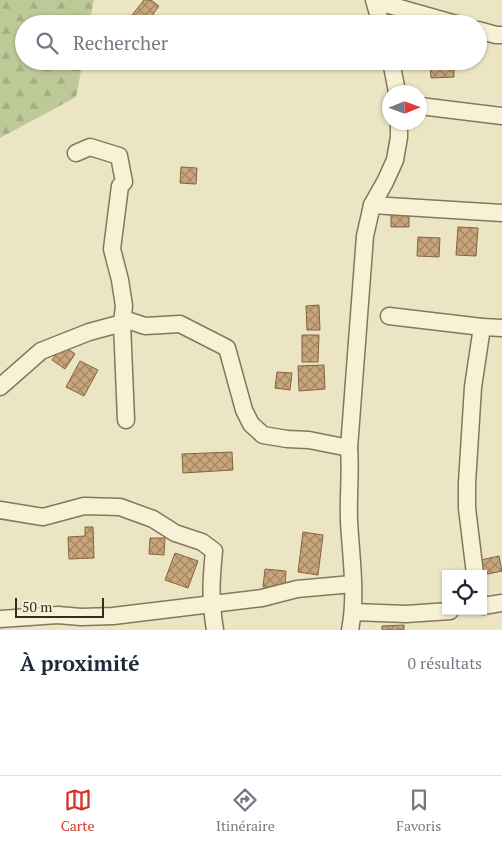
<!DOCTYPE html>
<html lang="fr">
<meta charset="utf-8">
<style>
body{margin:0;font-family:"PT Serif",serif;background:#f6f6f7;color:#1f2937}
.controls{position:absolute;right:15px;bottom:15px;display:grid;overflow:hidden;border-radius:0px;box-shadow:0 1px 4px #0004}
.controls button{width:45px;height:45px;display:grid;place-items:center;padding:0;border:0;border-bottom:1px solid #e0e1e3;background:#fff;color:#1f2937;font:25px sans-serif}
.compass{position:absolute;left:382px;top:85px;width:45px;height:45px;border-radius:50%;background:#fff;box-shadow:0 1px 4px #0004;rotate:89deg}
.scale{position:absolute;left:15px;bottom:12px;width:89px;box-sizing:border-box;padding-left:5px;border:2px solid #362d1e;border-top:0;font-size:14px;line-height:18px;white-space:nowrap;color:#362d1e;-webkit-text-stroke:4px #f4eed2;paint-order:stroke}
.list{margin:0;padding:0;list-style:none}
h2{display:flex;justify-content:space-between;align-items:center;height:65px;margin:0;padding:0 20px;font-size:21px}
h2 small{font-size:16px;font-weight:400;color:#747a83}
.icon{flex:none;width:28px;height:28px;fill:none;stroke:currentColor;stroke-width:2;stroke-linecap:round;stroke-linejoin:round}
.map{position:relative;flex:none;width:502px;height:630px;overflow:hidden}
.search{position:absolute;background:#fff;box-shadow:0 1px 4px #0004;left:15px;right:15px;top:15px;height:55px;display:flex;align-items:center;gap:12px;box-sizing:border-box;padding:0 18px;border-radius:28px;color:#747a83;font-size:19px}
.sheet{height:145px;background:#fff}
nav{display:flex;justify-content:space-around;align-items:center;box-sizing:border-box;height:70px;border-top:1px solid #e0e1e3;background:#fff;font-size:14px;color:#747a83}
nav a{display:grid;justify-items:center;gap:2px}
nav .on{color:#d93025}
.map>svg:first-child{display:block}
.forest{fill:url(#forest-firs)}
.building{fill:url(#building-cross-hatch);stroke:#836442}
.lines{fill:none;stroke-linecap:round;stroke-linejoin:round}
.minor-casing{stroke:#85775b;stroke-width:19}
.minor{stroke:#f7f1d6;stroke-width:16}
</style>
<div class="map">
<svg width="502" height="630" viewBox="0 0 502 630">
<defs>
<pattern id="forest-firs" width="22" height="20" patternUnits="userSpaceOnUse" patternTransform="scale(1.25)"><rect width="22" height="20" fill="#bec998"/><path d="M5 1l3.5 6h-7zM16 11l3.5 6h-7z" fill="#a4ad83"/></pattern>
<pattern id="building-cross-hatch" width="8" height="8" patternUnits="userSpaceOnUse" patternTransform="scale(1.25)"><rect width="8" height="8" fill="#c8a57b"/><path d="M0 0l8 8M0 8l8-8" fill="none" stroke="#a38764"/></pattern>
</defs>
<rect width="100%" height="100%" fill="#ece5c3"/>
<polygon class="forest" points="0,0 94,0 89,24 24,24 24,61 83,61 76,97 0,138"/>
<g class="building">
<polygon points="144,0 151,0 159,6 146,24 132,15"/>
<polygon points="430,61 454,61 454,77 431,78"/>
<polygon points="181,167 197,168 196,184 180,183"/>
<polygon points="409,211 409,227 391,227 391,212"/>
<polygon points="458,227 478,228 476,256 456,255"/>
<polygon points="418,237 440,238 439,257 417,256"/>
<polygon points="319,305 320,330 307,330 306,306"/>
<polygon points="302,335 319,335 318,362 302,362"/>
<polygon points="63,345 75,354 65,369 52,360"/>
<polygon points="80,361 98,370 84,396 66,387"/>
<polygon points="324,365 325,389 299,391 298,366"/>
<polygon points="277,372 292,373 290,390 275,388"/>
<polygon points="232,452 233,470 183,473 182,454"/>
<polygon points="85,527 93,527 94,558 69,559 68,537 85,536"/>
<polygon points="303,532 323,535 318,575 298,572"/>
<polygon points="150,538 165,538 164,555 149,554"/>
<polygon points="175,553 198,561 188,588 165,580"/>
<polygon points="499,556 502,571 483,575 479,574 476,561"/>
<polygon points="265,569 286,571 285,588 263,587"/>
<polygon points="404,625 404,630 382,630 382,626"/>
</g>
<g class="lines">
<g class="minor-casing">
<g id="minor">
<polyline points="374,0 381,24"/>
<polyline points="375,1 456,24"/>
<polyline points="478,30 496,35 502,35"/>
<polyline points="391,61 397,92"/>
<polyline points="420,106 502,116"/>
<polyline points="76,153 90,147 119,156 124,182 120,186 112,249 120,280 124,306 122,323 126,420"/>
<polyline points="372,205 502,213"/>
<polyline points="389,316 482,327 502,328"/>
<polyline points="0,387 41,351 89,332 130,321 145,326 180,324 227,348 244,410 251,424 263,435 287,439 309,440 349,448"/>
<path d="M 0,510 L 43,517 L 84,506 L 120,507 L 153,519 L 175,533 L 202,542 L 214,551 C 211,581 210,599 215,630"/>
<polyline points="475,574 467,508 467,483 473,387 482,327"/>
<polyline points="483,606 502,603"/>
<polyline points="354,612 406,614 450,611"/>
<polyline points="0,619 58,615 81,617 113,616 262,598 297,589 352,584"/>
<path d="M 350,630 C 357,595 351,558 349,521 C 348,496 351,473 349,448 L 365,236 L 372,205 L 385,182 L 395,160 L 399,137 L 399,122"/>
</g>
</g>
<use href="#minor" class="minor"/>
</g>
</svg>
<div class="controls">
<button><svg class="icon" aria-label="locate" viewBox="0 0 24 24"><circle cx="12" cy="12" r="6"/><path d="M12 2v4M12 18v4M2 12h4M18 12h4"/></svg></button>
</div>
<svg class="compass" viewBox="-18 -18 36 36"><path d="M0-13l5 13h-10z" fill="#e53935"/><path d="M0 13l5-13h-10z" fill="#747a83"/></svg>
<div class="scale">50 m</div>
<div class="search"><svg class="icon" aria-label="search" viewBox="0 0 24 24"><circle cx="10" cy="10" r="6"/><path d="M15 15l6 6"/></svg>Rechercher</div>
</div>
<section class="sheet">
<h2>À proximité<small>0 résultats</small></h2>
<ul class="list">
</ul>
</section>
<nav>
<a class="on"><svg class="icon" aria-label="map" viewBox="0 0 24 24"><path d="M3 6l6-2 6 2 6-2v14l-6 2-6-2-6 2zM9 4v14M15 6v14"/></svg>Carte</a>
<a><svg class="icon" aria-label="directions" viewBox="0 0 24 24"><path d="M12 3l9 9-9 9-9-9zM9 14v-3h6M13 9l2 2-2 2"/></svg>Itinéraire</a>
<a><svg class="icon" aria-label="saved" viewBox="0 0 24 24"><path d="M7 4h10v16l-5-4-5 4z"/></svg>Favoris</a>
</nav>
